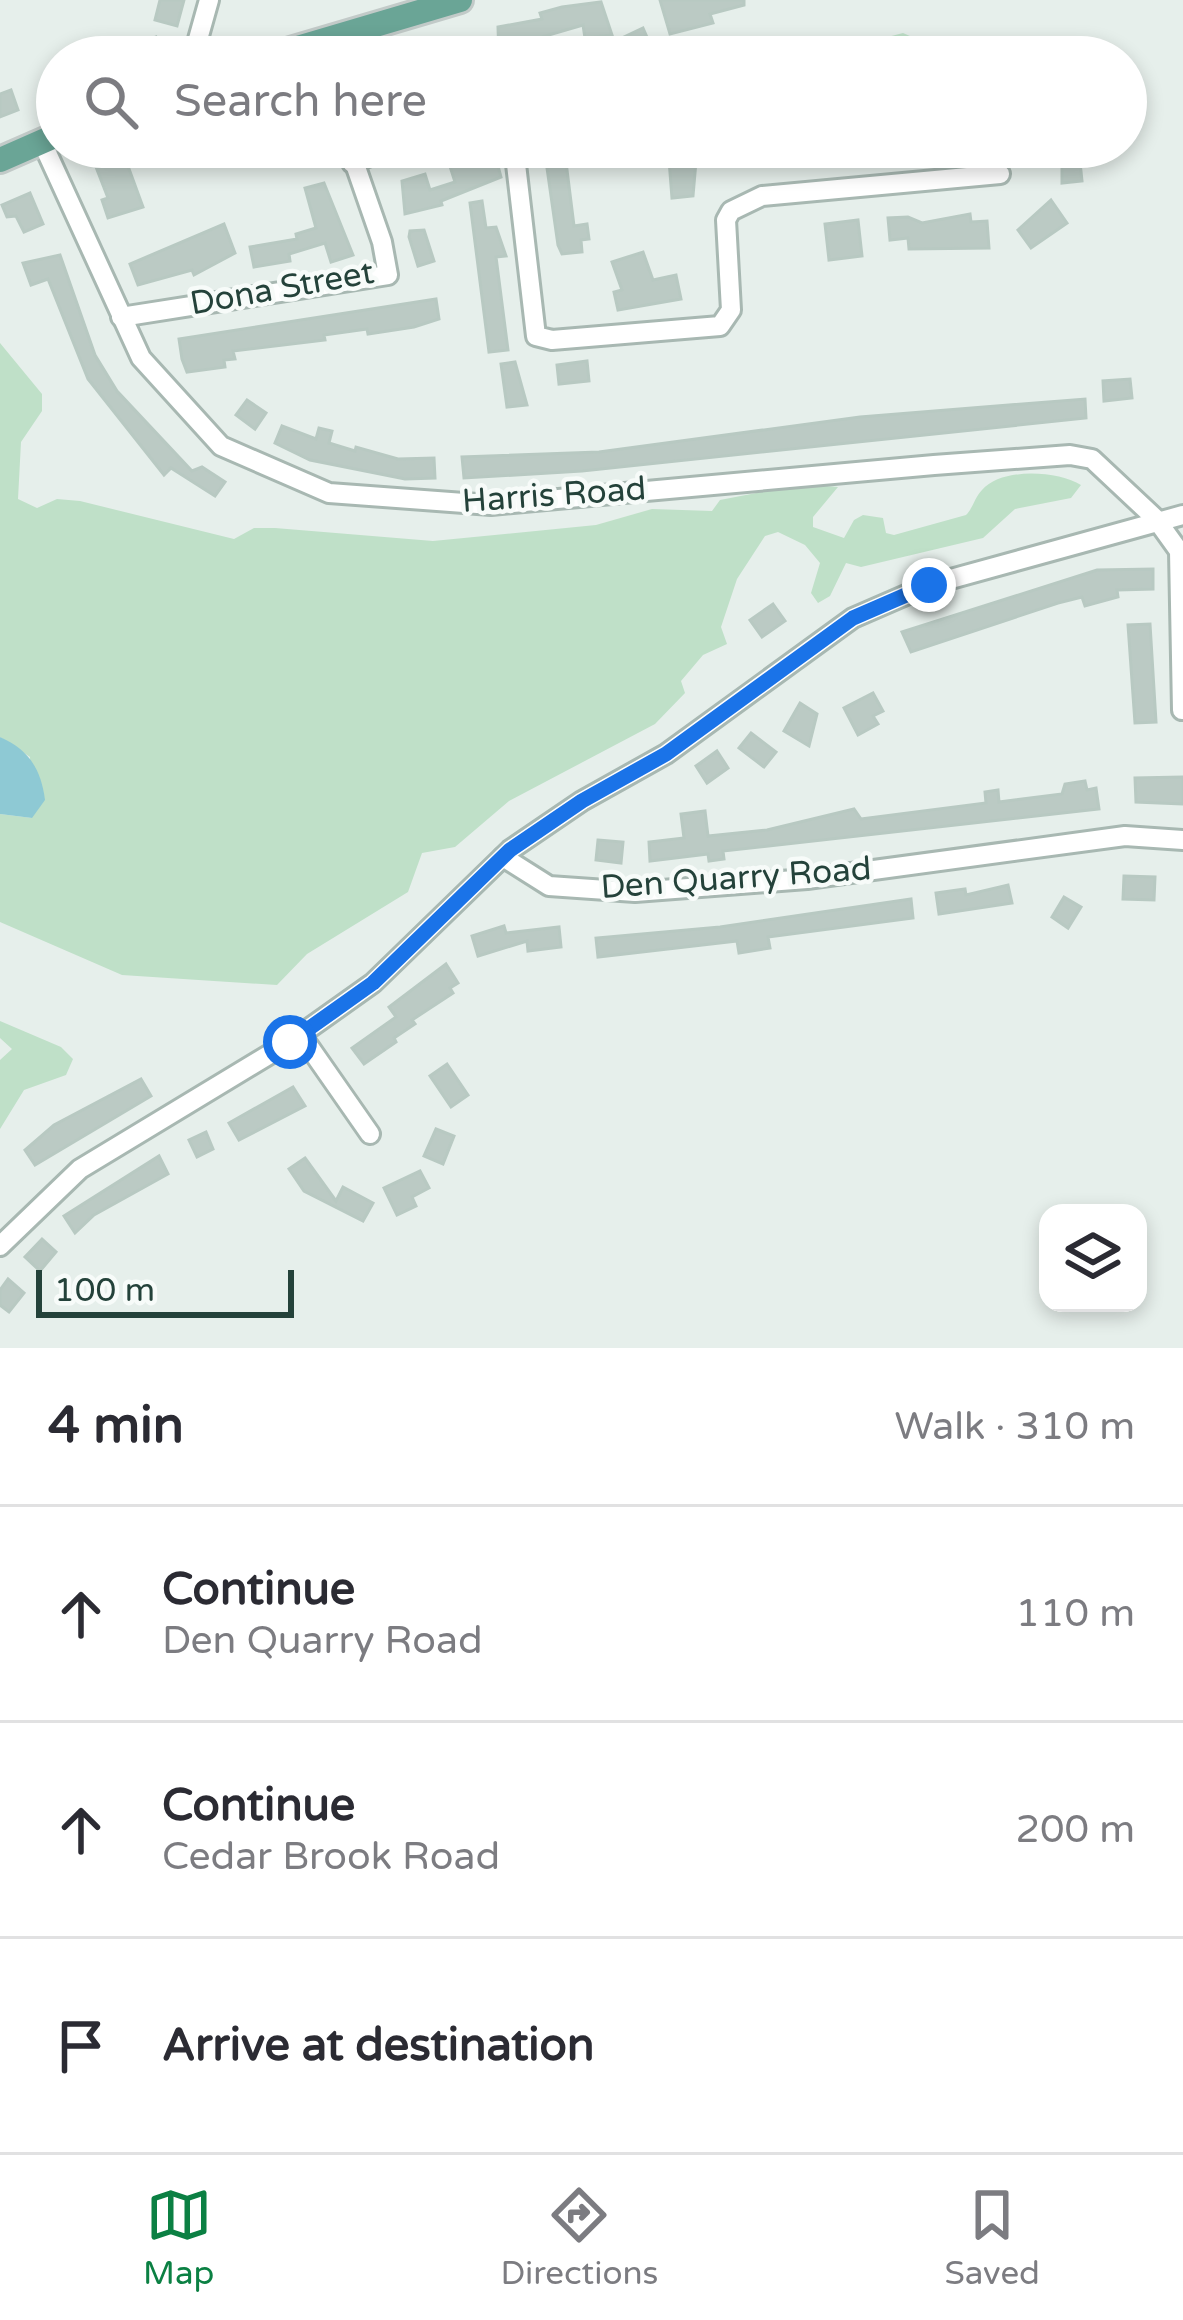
<!DOCTYPE html>
<meta charset="utf-8">
<style>
body{margin:0;font-family:"Varela Round",sans-serif;background:#f2f2f3;color:#2b2b33}
.controls{position:absolute;right:36px;bottom:36px;display:grid;overflow:hidden;border-radius:24px;box-shadow:0 6px 18px #0003}
.controls button{width:108px;height:108px;display:grid;place-items:center;padding:0;border:0;border-bottom:3px solid #e1e1e2;background:#fff;color:#2b2b33;font:60px sans-serif}
.scale{position:absolute;left:36px;bottom:30px;width:258px;box-sizing:border-box;padding-left:12px;border:6px solid #24423a;border-top:0;font-size:33px;line-height:42px;white-space:nowrap;color:#24423a;-webkit-text-stroke:9px #f7fbf9;paint-order:stroke}
.stop{position:absolute;width:36px;height:36px;margin:-27px;border:9px solid #1a73e8;border-radius:50%;background:#fff}
.stop.end{background:#1a73e8;border-color:#fff;box-shadow:0 3px 12px #0008}
.list{margin:0;padding:0;list-style:none}
h2{display:flex;justify-content:space-between;align-items:center;height:156px;margin:0;padding:0 48px;font-size:51px}
h2 small{font-size:39px;font-weight:400;color:#7c7c81}
.list li{display:grid;grid-template-columns:78px 1fr auto;gap:36px;align-items:center;box-sizing:border-box;height:216px;padding:0 48px;border-top:3px solid #e1e1e2}
.list b{display:block;font-size:45px;white-space:nowrap}
.list p{margin:0;font-size:39px;white-space:nowrap;color:#7c7c81}
.list em{font-size:39px;font-style:normal;color:#7c7c81}
.icon{flex:none;width:66px;height:66px;fill:none;stroke:currentColor;stroke-width:2;stroke-linecap:round;stroke-linejoin:round}
.map{position:relative;flex:none;width:1183px;height:1348px;overflow:hidden}
.search{position:absolute;background:#fff;box-shadow:0 6px 18px #0003;left:36px;right:36px;top:36px;height:132px;display:flex;align-items:center;gap:30px;box-sizing:border-box;padding:0 42px;border-radius:66px;color:#7c7c81;font-size:45px}
.sheet{height:804px;background:#fff}
nav{display:flex;justify-content:space-around;align-items:center;box-sizing:border-box;height:168px;border-top:3px solid #e1e1e2;background:#fff;font-size:33px;color:#7c7c81}
nav a{display:grid;justify-items:center;gap:6px}
nav .on{color:#0b8043}
.map>svg:first-child{display:block}
.green{fill:#bfe0c8}
.water{fill:#8ec9d4}
.building{fill:#bbcac4;stroke:#b8c9c2;stroke-width:3}
.lines{fill:none;stroke-linecap:round;stroke-linejoin:round}
.minor-casing{stroke:#a8b8b2;stroke-width:24}
.major-casing{stroke:#c2cac8;stroke-width:30}
.minor{stroke:#fff;stroke-width:18}
.major{stroke:#6aa596;stroke-width:24}
.route{stroke:#1a73e8;stroke-width:15}
.labels{text-anchor:middle;dominant-baseline:central;stroke-width:9;stroke-linejoin:round;paint-order:stroke}
.street-label{font-size:33px;fill:#24423a;stroke:#f7fbf9}
</style>
<div class="map">
<svg width="1183" height="1348" viewBox="0 0 1183 1348">
<rect width="100%" height="100%" fill="#e6efeb"/>
<g class="green">
<polygon points="903,33 958,57 862,57 876,40"/>
<path d="M 0,343 L 42,394 L 42,411 L 21,442 L 18,499 L 37,508 L 57,499 L 80,501 L 234,539 L 254,528 L 275,528 L 433,541 L 596,525 L 652,509 L 712,511 L 720,500 L 802,484 L 838,487 L 813,517 L 813,527 L 844,538 L 854,520 L 863,515 L 883,518 L 886,533 L 894,535 L 966,515 C 973,508 975,497 982,490 C 1002,467 1058,471 1081,485 L 1071,498 L 1015,509 L 983,538 L 861,567 L 846,563 L 830,596 L 818,603 L 811,593 L 820,563 L 805,545 L 778,532 L 765,536 L 737,579 L 721,627 L 727,644 L 703,655 L 681,681 L 685,693 L 655,724 L 509,801 L 455,847 L 422,853 L 408,892 L 307,954 L 277,985 L 122,975 L 0,922 L 0,814 L 32,818 L 30,757 L 0,737 Z"/>
<polygon points="0,1021 61,1047 73,1059 66,1075 24,1090 0,1129 0,1060 12,1049 0,1038"/>
</g>
<path class="water" d="M 0,737 C 29,750 41,769 45,800 L 32,818 L 0,814 Z"/>
<g class="building">
<polygon points="160,0 184,0 177,26 155,20"/>
<polygon points="660,0 744,0 744,5 710,14 713,23 670,34"/>
<polygon points="601,2 612,35 585,38 583,25 528,41 532,57 499,57 498,27 542,19 540,13 562,7"/>
<polygon points="643,28 653,51 631,57 622,38"/>
<polygon points="156,37 164,57 109,57 109,56"/>
<polygon points="11,90 18,110 0,117 0,94"/>
<polygon points="121,147 143,207 108,218 102,200 108,198 91,154"/>
<polygon points="478,147 493,147 501,177 441,201 442,205 405,214 402,181 425,174 430,190 455,182 447,157"/>
<polygon points="544,147 611,147 611,156 566,162 574,226 587,224 589,239 581,240 582,252 562,254 558,245"/>
<polygon points="668,147 697,150 693,196 672,198"/>
<polygon points="722,147 767,147 768,160 724,165"/>
<polygon points="1062,147 1086,147 1088,161 1080,162 1082,181 1062,183"/>
<polygon points="324,183 353,255 331,262 325,243 289,254 290,261 254,267 250,247 297,239 296,234 316,228 305,188"/>
<polygon points="30,193 43,224 24,232 16,216 7,217 2,205"/>
<polygon points="1051,200 1067,223 1031,248 1018,230"/>
<polygon points="482,201 486,228 496,227 506,256 496,257 508,350 489,352 470,203"/>
<polygon points="970,214 971,222 987,221 989,248 909,249 908,238 890,240 888,218 908,217 922,223"/>
<polygon points="858,220 862,256 829,260 825,224"/>
<polygon points="224,224 235,253 194,275 192,270 138,285 130,264"/>
<polygon points="424,230 434,261 418,266 409,237 410,231"/>
<polygon points="643,252 653,280 676,275 681,299 618,310 614,292 622,290 612,262"/>
<polygon points="60,255 95,355 117,391 192,471 202,467 225,482 215,496 171,468 164,475 88,379 48,279 31,285 23,263"/>
<polygon points="436,299 439,319 414,327 368,334 367,329 324,335 325,340 233,351 235,359 224,360 225,367 187,372 182,359 179,339"/>
<polygon points="587,361 589,381 559,384 557,365"/>
<polygon points="515,362 527,405 507,407 501,364"/>
<polygon points="1130,379 1132,398 1104,401 1103,381"/>
<polygon points="1085,399 1086,418 582,471 464,478 462,457 599,452 860,417"/>
<polygon points="247,400 266,413 255,429 236,415"/>
<polygon points="282,426 316,439 319,428 332,431 329,443 355,451 356,447 398,459 434,458 435,478 405,479 310,460 275,443"/>
<polygon points="1153,569 1153,589 1117,590 1118,597 1085,606 1082,597 1058,603 911,652 902,632 1097,570"/>
<polygon points="773,604 785,621 762,637 750,620"/>
<polygon points="1150,624 1156,722 1135,723 1128,625"/>
<polygon points="873,693 883,711 873,716 878,724 858,735 844,708"/>
<polygon points="800,703 817,714 809,746 784,731"/>
<polygon points="751,733 776,752 764,767 739,748"/>
<polygon points="717,751 728,768 707,783 696,766"/>
<polygon points="1183,777 1183,804 1136,802 1135,778"/>
<polygon points="1085,781 1087,790 1096,788 1099,809 723,851 724,859 709,861 708,854 650,861 649,842 684,838 681,814 705,811 708,836 767,830 854,809 861,819 986,803 985,792 998,790 999,802 1062,794 1065,784"/>
<polygon points="598,840 623,842 621,863 596,860"/>
<polygon points="1124,876 1155,877 1154,900 1123,899"/>
<polygon points="1008,885 1012,903 939,914 936,893 965,889 966,895"/>
<polygon points="1064,897 1081,907 1068,928 1052,917"/>
<polygon points="911,899 913,918 768,937 770,948 739,953 737,941 598,957 596,938 720,927"/>
<polygon points="504,926 506,933 559,927 561,947 528,951 527,941 478,956 472,936"/>
<polygon points="446,964 458,983 450,988 453,993 412,1020 415,1024 394,1038 396,1042 364,1064 352,1048 396,1017 389,1007"/>
<polygon points="447,1064 468,1095 451,1107 430,1076"/>
<polygon points="141,1079 151,1096 35,1165 25,1150 54,1125"/>
<polygon points="293,1087 305,1106 239,1140 229,1123"/>
<polygon points="436,1129 454,1136 443,1164 424,1156"/>
<polygon points="206,1132 213,1149 197,1157 189,1140"/>
<polygon points="159,1156 168,1174 94,1215 75,1233 64,1216"/>
<polygon points="305,1158 336,1201 343,1187 373,1203 363,1221 304,1191 289,1169"/>
<polygon points="420,1171 429,1188 412,1197 416,1206 397,1215 384,1188"/>
<polygon points="42,1239 56,1252 40,1271 25,1257"/>
<polygon points="8,1279 24,1293 9,1312 0,1305 0,1290"/>
</g>
<g class="lines">
<g class="minor-casing">
<g id="minor">
<polyline points="193,57 209,0"/>
<polyline points="42,142 141,358 221,446 329,493 491,505 934,465 1070,455 1092,459 1156,519 1179,551 1182,710"/>
<polyline points="514,147 536,336 552,340 720,326 731,310 726,220 731,211 762,196 1000,174"/>
<polyline points="352,163 393,147"/>
<polyline points="121,317 388,275 382,242 349,147"/>
<polyline points="503,857 549,886 635,892 807,879 1125,836 1183,840"/>
<polyline points="301,1035 370,1134"/>
<polyline points="0,1246 80,1169 290,1042 373,983 510,850 582,801 666,754 853,618 929,585 1183,515"/>
</g>
</g>
<g class="major-casing">
<g id="major">
<polyline points="267,57 460,0"/>
<polyline points="0,160 57,135"/>
</g>
</g>
<use href="#minor" class="minor"/>
<use href="#major" class="major"/>
</g>
<g class="lines">
<polyline class="route" points="290,1042 373,983 510,850 582,801 666,754 853,618 929,585"/>
</g>
<g class="labels">
<g class="street-label">
<text transform="translate(282 288) rotate(-10)">Dona Street</text>
<text transform="translate(554 495) rotate(-4)">Harris Road</text>
<text transform="translate(736 878) rotate(-4)">Den Quarry Road</text>
</g>
</g>
</svg>
<div class="controls">
<button><svg class="icon" aria-label="layers" viewBox="0 0 24 24"><path d="M12 4l9 5-9 5-9-5zM3 14l9 5 9-5"/></svg></button>
</div>
<div class="scale">100 m</div>
<div class="stop" style="left:290px;top:1042px"></div>
<div class="stop end" style="left:929px;top:585px"></div>
<div class="search"><svg class="icon" aria-label="search" viewBox="0 0 24 24"><circle cx="10" cy="10" r="6"/><path d="M15 15l6 6"/></svg>Search here</div>
</div>
<section class="sheet">
<h2>4 min<small>Walk · 310 m</small></h2>
<ul class="list">
<li><svg class="icon" aria-label="ahead" viewBox="0 0 24 24"><path d="M12 20V5M6 11l6-6 6 6"/></svg><div><b>Continue</b><p>Den Quarry Road</p></div><em>110 m</em></li>
<li><svg class="icon" aria-label="ahead" viewBox="0 0 24 24"><path d="M12 20V5M6 11l6-6 6 6"/></svg><div><b>Continue</b><p>Cedar Brook Road</p></div><em>200 m</em></li>
<li><svg class="icon" aria-label="arrive" viewBox="0 0 24 24"><path d="M6 21V4h12l-3 4 3 4H6"/></svg><div><b>Arrive at destination</b></div></li>
</ul>
</section>
<nav>
<a class="on"><svg class="icon" aria-label="map" viewBox="0 0 24 24"><path d="M3 6l6-2 6 2 6-2v14l-6 2-6-2-6 2zM9 4v14M15 6v14"/></svg>Map</a>
<a><svg class="icon" aria-label="directions" viewBox="0 0 24 24"><path d="M12 3l9 9-9 9-9-9zM9 14v-3h6M13 9l2 2-2 2"/></svg>Directions</a>
<a><svg class="icon" aria-label="saved" viewBox="0 0 24 24"><path d="M7 4h10v16l-5-4-5 4z"/></svg>Saved</a>
</nav>
